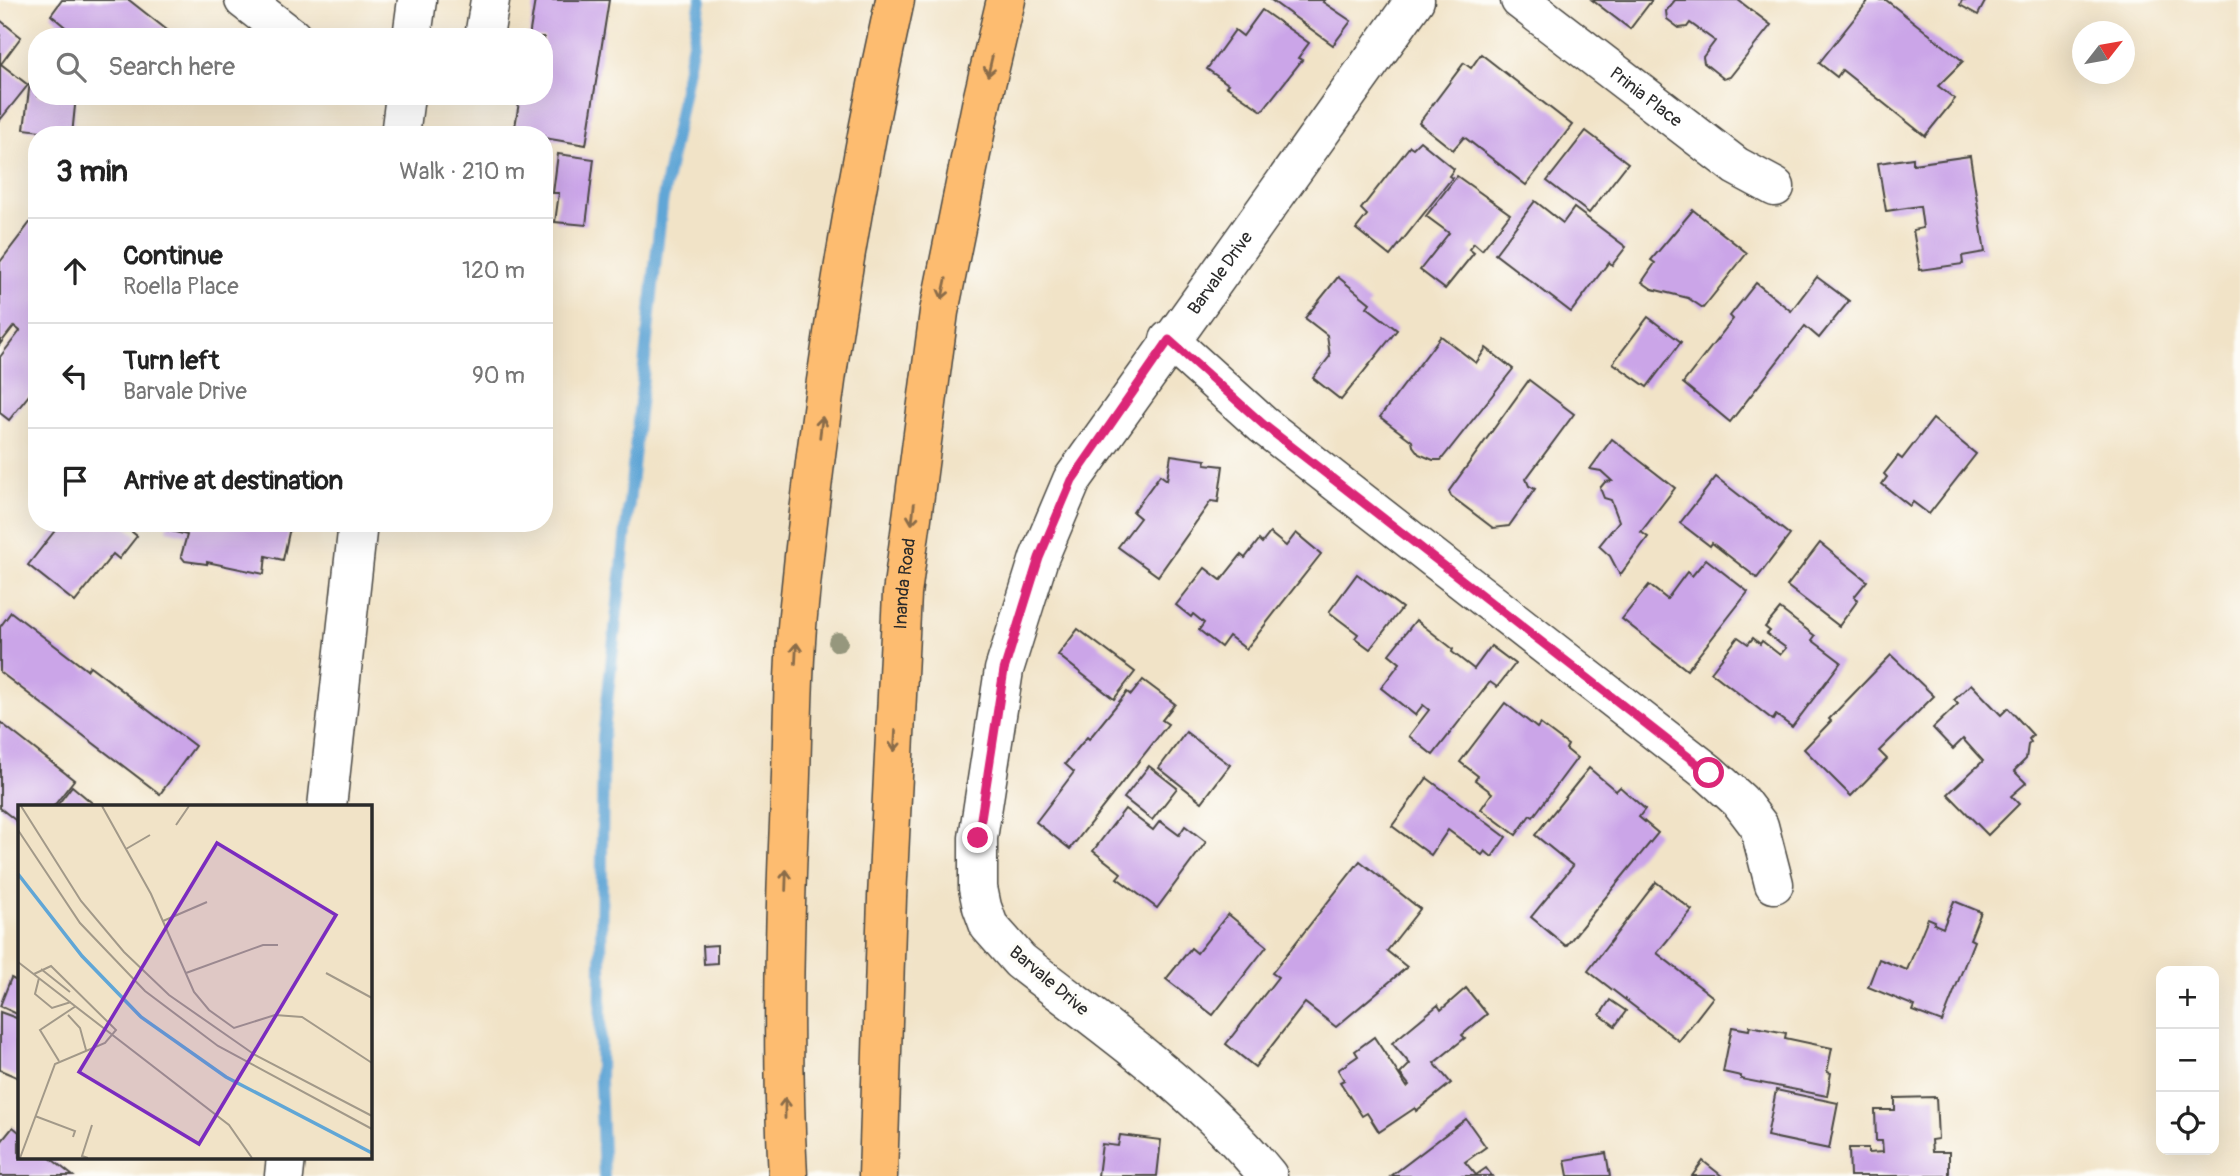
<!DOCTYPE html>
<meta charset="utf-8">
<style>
body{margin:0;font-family:Pangolin,sans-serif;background:#f2f2f2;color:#222}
.controls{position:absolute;right:21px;bottom:21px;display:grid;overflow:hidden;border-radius:14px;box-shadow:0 7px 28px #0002}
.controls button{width:63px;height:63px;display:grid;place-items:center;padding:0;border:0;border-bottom:2px solid #e0e0e0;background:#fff;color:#222;font:35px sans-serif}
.compass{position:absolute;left:2072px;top:21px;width:63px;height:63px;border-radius:50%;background:#fff;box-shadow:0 7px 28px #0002;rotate:59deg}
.stop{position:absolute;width:21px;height:21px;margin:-16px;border:5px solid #db2777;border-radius:50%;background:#fff}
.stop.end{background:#db2777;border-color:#fff;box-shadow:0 2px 7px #0008}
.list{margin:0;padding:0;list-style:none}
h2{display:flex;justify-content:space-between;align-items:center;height:91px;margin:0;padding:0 28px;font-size:30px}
h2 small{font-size:23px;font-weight:400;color:#767676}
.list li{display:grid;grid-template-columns:46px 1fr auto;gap:21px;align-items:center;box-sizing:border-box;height:105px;padding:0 28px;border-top:2px solid #e0e0e0}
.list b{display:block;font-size:26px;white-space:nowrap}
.list p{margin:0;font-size:23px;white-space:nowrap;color:#767676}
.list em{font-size:23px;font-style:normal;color:#767676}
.icon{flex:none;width:38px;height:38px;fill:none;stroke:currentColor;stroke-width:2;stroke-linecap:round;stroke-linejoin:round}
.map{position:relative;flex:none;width:2240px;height:1176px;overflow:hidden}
.search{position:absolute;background:#fff;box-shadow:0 7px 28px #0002;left:28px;top:28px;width:525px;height:77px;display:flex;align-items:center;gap:18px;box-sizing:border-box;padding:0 24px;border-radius:28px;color:#767676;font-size:26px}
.panel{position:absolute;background:#fff;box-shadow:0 7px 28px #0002;left:28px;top:126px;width:525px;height:406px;border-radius:28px}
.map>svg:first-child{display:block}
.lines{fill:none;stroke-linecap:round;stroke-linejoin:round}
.stream{stroke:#60a6d6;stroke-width:12}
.building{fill:#cba5e8}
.minor-casing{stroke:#494742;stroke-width:41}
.major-casing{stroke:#494742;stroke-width:41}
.minor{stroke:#fff;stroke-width:38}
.major{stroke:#fdbc70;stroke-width:38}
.tree{fill:#96977d}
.oneway{stroke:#8a6c4a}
.route{stroke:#db2777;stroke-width:9}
.labels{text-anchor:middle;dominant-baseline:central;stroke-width:7;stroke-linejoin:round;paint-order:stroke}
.street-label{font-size:18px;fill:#2b2b2b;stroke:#fdfcf7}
.inset-river{fill:none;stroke:#60a6d6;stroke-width:3.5}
.inset-road{fill:none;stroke:#a29989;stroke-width:2}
.view{fill:#7b2cbf;fill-opacity:0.15;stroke:#7b2cbf;stroke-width:3.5}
.inset-edge{fill:none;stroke:#2b2b2b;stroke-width:3.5}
</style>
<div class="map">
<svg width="2240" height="1176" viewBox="0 0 2240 1176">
<rect width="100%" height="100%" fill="#fdfcf7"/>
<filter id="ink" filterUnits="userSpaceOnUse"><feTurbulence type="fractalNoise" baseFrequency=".0143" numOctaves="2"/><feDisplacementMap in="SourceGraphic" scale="14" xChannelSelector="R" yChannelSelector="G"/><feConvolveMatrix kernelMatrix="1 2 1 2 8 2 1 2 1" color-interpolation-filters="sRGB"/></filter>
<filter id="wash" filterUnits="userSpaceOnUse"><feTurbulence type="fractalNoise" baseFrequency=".00686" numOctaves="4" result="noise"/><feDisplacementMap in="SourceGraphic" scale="28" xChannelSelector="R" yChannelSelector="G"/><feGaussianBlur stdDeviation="1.57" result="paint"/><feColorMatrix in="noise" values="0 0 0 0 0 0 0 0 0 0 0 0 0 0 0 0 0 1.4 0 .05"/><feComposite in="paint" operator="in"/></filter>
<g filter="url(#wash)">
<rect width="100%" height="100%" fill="#f1e3c7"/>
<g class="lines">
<polyline class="stream" points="604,1176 600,1082 603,739 662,204 701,0"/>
</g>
<g id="blocks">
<g class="building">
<polygon points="62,0 129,0 167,30 162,37 77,37 51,15"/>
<polygon points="535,0 609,0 586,145 544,138 544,135 514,133 520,96 544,96 544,37 529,37"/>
<polygon points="1271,0 1325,0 1323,2 1351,21 1333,45"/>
<polygon points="1592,0 1652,0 1630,29"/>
<polygon points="1675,0 1738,0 1771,25 1730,77 1724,79 1704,63 1703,57 1715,41 1690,23 1687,27 1679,28 1667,19 1666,11"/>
<polygon points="1869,0 1886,0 1963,61 1938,86 1955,99 1925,136 1842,70 1837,77 1819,63"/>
<polygon points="1962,0 1986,0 1978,15 1960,5"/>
<polygon points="1262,10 1309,43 1298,58 1302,60 1262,111 1226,86 1228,84 1207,69 1235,30 1243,36"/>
<polygon points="0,20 21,37 1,64 28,85 0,120"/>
<polygon points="1481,54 1572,125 1526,185 1464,137 1453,150 1419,123 1464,63 1471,68"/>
<polygon points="30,82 37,82 37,96 76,96 72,135 24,129"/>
<polygon points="1586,131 1628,163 1589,213 1547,181"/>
<polygon points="1420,141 1454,169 1449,176 1452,178 1390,256 1356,229 1367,215 1361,209 1410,146 1413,148"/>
<polygon points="558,154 594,159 586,225 555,222 559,193 553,193"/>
<polygon points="1970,156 1985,252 1962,256 1963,264 1920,270 1913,230 1923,228 1920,206 1886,211 1878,163 1913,158 1913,164"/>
<polygon points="1457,176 1510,214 1482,250 1474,243 1469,249 1474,253 1445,289 1420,270 1449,233 1426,216"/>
<polygon points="1535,201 1563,223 1574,208 1626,247 1612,265 1609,262 1571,312 1495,254"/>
<polygon points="1693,210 1747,253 1703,308 1688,298 1652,289 1642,282 1655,263 1651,260"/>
<polygon points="32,220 37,224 37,385 9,420 0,413 0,357 20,331 14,326 0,344 0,262"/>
<polygon points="1338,277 1370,303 1367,307 1397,330 1341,400 1313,378 1330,356 1327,335 1305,318"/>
<polygon points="1817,277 1849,301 1819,338 1805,326 1730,422 1683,383 1733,319 1730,316 1756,283 1791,311"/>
<polygon points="1648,317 1681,342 1647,387 1613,363"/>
<polygon points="1441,336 1476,363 1486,348 1513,369 1441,460 1433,460 1419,454 1413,446 1412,441 1380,417"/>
<polygon points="1529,380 1574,414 1526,479 1529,486 1535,489 1509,526 1493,528 1451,496 1449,491"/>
<polygon points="1933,419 1976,454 1929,514 1913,502 1910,506 1882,484 1887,477 1884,474 1898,456 1902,459"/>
<polygon points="1612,439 1675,488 1641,532 1648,537 1620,575 1610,556 1599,546 1619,521 1611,500 1604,498 1600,488 1605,482 1612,481 1601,471 1590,469"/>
<polygon points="1171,455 1206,460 1205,464 1223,466 1218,502 1211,501 1158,576 1118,547 1140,518 1133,512 1160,475 1167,480"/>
<polygon points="1716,477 1790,535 1757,578 1712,543 1710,546 1680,523"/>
<polygon points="61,523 121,523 137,536 119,559 113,554 75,602 28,565"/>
<polygon points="168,523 291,523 283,560 266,556 264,574 207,562 207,564 185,561 181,556 187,535 167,530"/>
<polygon points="1270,533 1286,546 1296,533 1321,554 1246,649 1229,636 1221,647 1199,630 1204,623 1193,614 1191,617 1176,605 1205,568 1221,580 1241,555 1245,558 1259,540 1262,543"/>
<polygon points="1820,543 1867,581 1854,597 1858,600 1839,626 1787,586"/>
<polygon points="1706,559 1748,592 1687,670 1622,619 1649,585 1667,599 1687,572 1692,576"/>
<polygon points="1357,574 1402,608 1370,649 1355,638 1358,634 1329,612"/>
<polygon points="1780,609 1815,636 1812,640 1841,662 1792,727 1776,715 1773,720 1711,672 1738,637 1748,644 1753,638 1760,644 1762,641 1780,655 1786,648 1767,634 1770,631 1765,627"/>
<polygon points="11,612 87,670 90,666 195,746 160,794 0,672 0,627"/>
<polygon points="1416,620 1453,649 1452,652 1474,669 1491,646 1515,664 1497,687 1490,682 1433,755 1409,736 1429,710 1423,705 1415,715 1381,688 1400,663 1389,654"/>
<polygon points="1078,629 1135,672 1114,699 1058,655"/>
<polygon points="1891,655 1934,696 1879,751 1887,759 1851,796 1804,749 1831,721 1829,719"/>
<polygon points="1143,680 1175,704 1162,720 1168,724 1070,849 1036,822 1074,772 1065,764 1087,737 1089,739 1127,692 1131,695"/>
<polygon points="1971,684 2001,715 2008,708 2033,735 2029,739 2031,742 2028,745 2026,759 2014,771 2026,783 2011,796 2019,804 1988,835 1948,794 1983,761 1963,739 1953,749 1933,728 1958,704 1954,700"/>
<polygon points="1505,703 1537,728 1540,724 1568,745 1566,749 1577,758 1533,817 1530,815 1516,835 1481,809 1492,793 1475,780 1478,776 1460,762"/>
<polygon points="0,722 74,780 53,807 19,807 19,823 0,808"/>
<polygon points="1186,732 1230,765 1202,802 1159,768"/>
<polygon points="1149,766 1177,788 1152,820 1124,798"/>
<polygon points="1589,768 1616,791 1620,787 1645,809 1639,817 1658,833 1566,946 1531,917 1573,866 1535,835"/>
<polygon points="1427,778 1506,837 1492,857 1485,851 1482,855 1448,830 1431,855 1392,826"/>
<polygon points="72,786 97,807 56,807"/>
<polygon points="1125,809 1153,830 1160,821 1179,835 1185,826 1206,842 1157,908 1117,878 1121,873 1093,851"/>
<polygon points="1360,861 1420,909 1387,951 1407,967 1336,1027 1305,1003 1255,1067 1226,1044 1278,977 1272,973"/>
<polygon points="1656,882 1692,910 1657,953 1713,997 1679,1041 1588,971"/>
<polygon points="1954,901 1981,912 1970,939 1974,941 1942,1022 1913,1011 1915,1006 1868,987 1879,959 1907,970 1928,918 1935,921 1934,924 1943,928"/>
<polygon points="1228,914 1267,946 1213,1015 1166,979 1191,948 1197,953"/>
<polygon points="717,945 717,963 704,964 703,946"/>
<polygon points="11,978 19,982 19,1015 0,1006"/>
<polygon points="1466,988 1487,1014 1462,1035 1465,1038 1434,1063 1451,1083 1416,1111 1415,1108 1379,1132 1367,1113 1362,1116 1340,1082 1344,1080 1338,1070 1358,1056 1355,1051 1374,1037 1407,1087 1409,1085 1400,1074 1410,1064 1392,1043 1438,1005 1441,1010"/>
<polygon points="1610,1000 1626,1011 1615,1026 1600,1015"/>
<polygon points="0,1012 19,1019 19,1078 0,1070"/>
<polygon points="1750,1026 1786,1033 1785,1038 1832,1048 1827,1072 1831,1073 1827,1096 1741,1079 1741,1076 1723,1072 1732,1027 1749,1030"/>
<polygon points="1776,1090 1838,1103 1829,1149 1767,1136"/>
<polygon points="1936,1097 1938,1139 1931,1140 1932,1152 1949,1152 1949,1176 1850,1176 1849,1148 1868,1148 1868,1153 1883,1152 1882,1141 1876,1141 1875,1110 1895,1110 1895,1098"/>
<polygon points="1466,1119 1486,1147 1465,1162 1476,1175 1486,1168 1492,1176 1391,1176"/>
<polygon points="13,1127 19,1132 19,1157 49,1157 73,1176 0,1176 0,1143"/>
<polygon points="1120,1135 1161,1140 1157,1176 1098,1176 1102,1144 1118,1146"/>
<polygon points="1606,1153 1610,1176 1568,1176 1565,1160"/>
<polygon points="1703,1161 1722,1176 1692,1176"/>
</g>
</g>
</g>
<g filter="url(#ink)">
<use href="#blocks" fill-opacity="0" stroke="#494742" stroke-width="2"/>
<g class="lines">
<g class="minor-casing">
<g id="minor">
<polyline points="244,0 292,37"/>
<path id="s1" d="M 1520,0 L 1736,166 L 1775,187"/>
<polyline points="412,37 417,0"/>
<polyline points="484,37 490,0"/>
<polyline points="400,135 405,96"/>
<polyline points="1169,340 1263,425 1709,773 1740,801 1759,826 1774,884"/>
<polyline points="327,807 358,523"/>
<polyline points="284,1176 286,1157"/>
<path id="s2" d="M 1268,1176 C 1200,1092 1104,1027 1020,961 L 989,926 L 982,907 L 978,888 L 978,838 L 1004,670 L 1039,558 L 1072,480 L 1415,0"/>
</g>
</g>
<g class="major-casing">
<g id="major">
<path d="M 788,1176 C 781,1052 784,926 790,801 C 793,736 792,670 799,605 C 819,402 851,199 895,0"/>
<path id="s3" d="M 878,1176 L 887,898 L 902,594 L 939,312 L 981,105 L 1006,0"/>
</g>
</g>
<use href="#minor" class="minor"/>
<use href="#major" class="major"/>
</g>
<circle class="tree" cx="838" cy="642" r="10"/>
<defs><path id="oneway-shaft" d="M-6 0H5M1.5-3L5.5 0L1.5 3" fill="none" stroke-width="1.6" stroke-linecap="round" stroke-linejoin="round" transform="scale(1.75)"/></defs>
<g class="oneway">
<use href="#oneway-shaft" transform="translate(990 66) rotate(103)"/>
<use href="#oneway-shaft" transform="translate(944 289) rotate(102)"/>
<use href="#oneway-shaft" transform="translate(821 427) rotate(-83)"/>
<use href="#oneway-shaft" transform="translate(913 514) rotate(97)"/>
<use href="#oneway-shaft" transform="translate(796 653) rotate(-87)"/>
<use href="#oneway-shaft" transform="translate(895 741) rotate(93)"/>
<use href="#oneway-shaft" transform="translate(786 880) rotate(-88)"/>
<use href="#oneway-shaft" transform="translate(785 1108) rotate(-90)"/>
</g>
</g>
<g class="lines" filter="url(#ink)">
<polyline class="route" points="978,838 1004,670 1039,558 1072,480 1169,340 1264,425 1709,773"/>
</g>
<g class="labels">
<g class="street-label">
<text stroke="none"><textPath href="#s1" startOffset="159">Prinia Place</textPath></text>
<text stroke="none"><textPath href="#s2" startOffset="1092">Barvale Drive</textPath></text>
<text stroke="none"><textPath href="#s3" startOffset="593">Inanda Road</textPath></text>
<text transform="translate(1049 981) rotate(40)">Barvale Drive</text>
</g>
</g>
<g transform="translate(18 805)">
<rect width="354" height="354" fill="#f1e3c7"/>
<path class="inset-river" d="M 0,69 L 64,151 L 123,212 L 208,272 L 354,348"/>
<path class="inset-road" d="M 3,1 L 63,96 L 106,147 L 151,190 L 237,250 L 354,311M 84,1 L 133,89 L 176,187 L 191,205 L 216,223 L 257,210 L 284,212 L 354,258M 158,20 L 171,1M 0,25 L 62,118 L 127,186 L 200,241 L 354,324M 108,44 L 132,30M 145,116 L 189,97M 0,157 L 211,320 L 234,353M 23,164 L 52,187M 168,168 L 245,140 L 260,140M 308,168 L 354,193M 21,173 L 17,189 L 34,203 L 53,197M 50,210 L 62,223 L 68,245M 41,256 L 22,225 L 58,201M 17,311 L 57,326 L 55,332M 2,353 L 37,259 L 87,238 L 98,225 L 33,161 L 16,169M 70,353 L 64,351 L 74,320"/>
<path class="view" d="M 199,38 L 318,110 L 181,339 L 61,267 Z"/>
<rect width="354" height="354" class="inset-edge"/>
</g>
</svg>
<div class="controls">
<button>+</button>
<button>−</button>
<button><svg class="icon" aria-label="locate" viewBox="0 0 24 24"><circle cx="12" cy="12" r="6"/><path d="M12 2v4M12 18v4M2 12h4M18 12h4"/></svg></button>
</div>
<svg class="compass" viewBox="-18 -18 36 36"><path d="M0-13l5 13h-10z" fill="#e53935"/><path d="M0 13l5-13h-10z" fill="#767676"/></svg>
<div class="stop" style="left:1709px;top:773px"></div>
<div class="stop end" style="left:978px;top:838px"></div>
<div class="search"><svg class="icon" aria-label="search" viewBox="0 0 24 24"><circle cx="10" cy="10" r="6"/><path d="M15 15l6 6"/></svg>Search here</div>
<section class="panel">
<h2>3 min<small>Walk · 210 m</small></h2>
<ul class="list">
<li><svg class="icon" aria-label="ahead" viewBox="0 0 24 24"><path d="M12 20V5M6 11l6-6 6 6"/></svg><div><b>Continue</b><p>Roella Place</p></div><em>120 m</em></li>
<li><svg class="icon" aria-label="left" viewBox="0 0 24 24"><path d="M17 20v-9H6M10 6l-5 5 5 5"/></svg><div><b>Turn left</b><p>Barvale Drive</p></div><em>90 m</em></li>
<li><svg class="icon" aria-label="arrive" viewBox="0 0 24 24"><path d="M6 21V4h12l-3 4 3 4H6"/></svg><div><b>Arrive at destination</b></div></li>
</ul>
</section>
</div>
